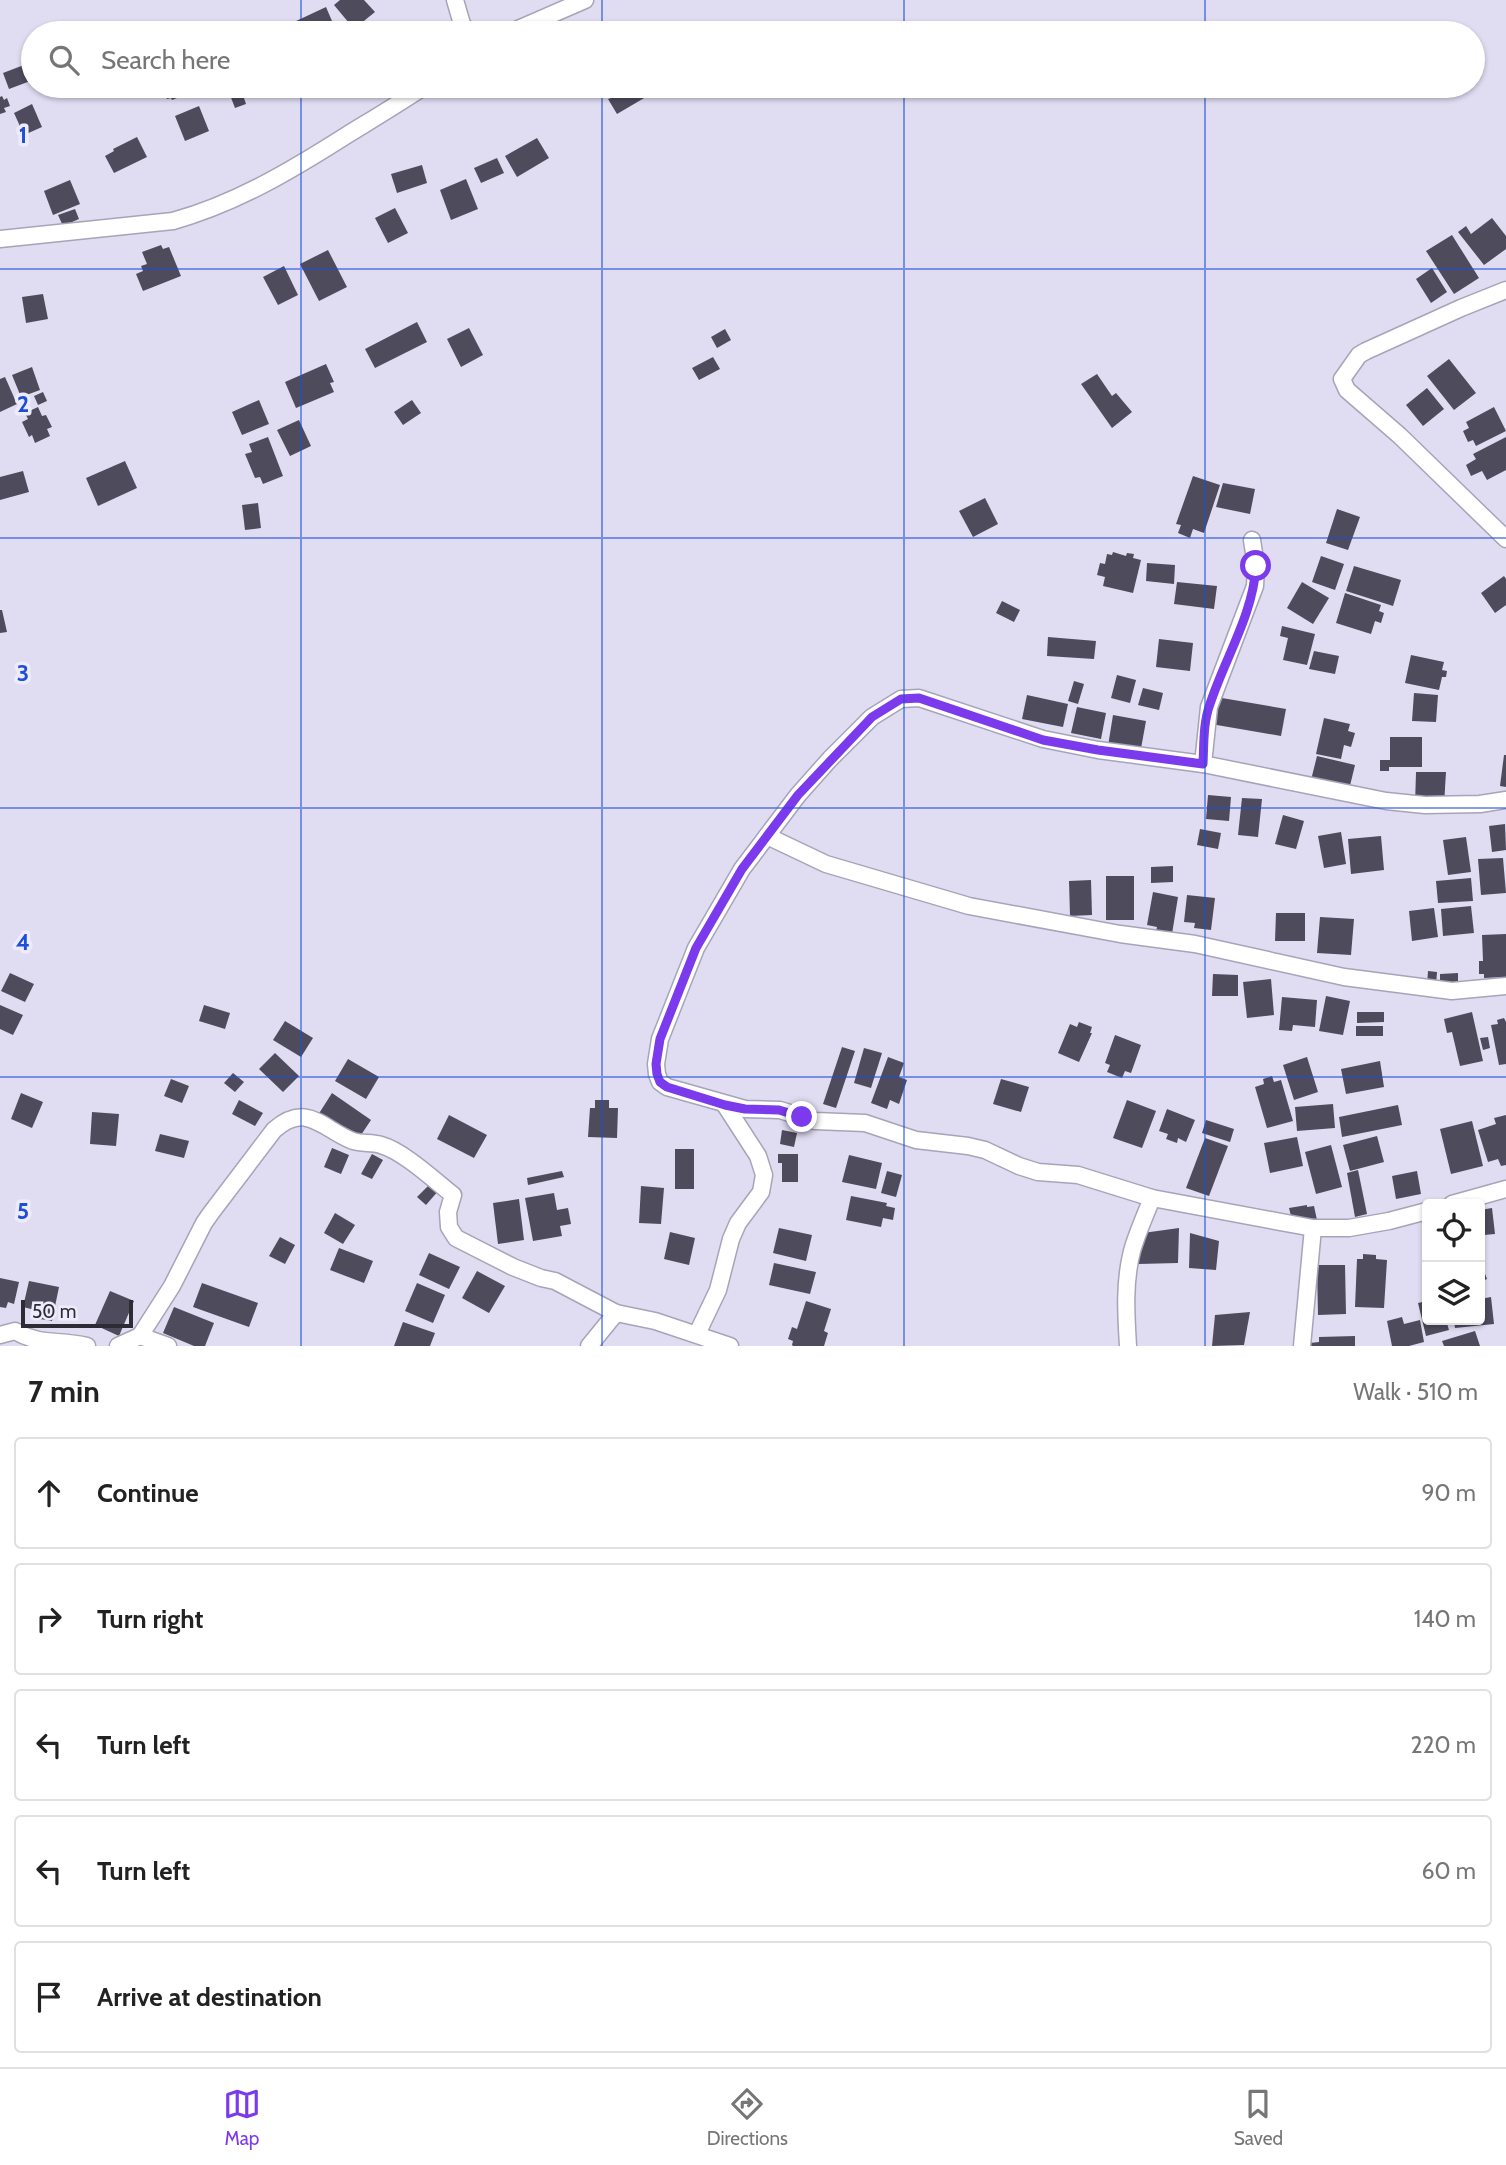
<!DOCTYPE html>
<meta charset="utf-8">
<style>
body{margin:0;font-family:Cabin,sans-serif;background:#f6f6f6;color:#222}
.controls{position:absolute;right:21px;bottom:21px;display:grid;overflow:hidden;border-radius:7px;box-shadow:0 2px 5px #0004}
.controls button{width:63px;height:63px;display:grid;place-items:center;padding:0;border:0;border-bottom:2px solid #e0e0e0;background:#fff;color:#222;font:35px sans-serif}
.scale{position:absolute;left:21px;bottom:18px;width:112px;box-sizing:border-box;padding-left:7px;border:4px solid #2d2c34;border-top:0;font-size:19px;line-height:24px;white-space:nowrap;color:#2d2c34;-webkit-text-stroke:5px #edebfc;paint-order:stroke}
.stop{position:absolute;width:21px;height:21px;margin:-16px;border:5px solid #7c3aed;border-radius:50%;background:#fff}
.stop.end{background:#7c3aed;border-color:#fff;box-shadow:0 2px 7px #0008}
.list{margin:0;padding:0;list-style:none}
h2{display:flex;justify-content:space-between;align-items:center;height:91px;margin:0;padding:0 28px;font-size:30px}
h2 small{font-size:23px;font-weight:400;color:#767676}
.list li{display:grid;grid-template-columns:46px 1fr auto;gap:21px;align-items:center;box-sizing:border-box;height:112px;margin:0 14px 14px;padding:0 14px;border:2px solid #e0e0e0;border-radius:7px}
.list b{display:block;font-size:26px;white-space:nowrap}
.list em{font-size:23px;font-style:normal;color:#767676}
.icon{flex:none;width:38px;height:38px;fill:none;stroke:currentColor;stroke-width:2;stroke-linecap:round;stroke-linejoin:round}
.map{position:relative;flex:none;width:1506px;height:1346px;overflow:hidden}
.search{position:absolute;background:#fff;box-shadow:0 2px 5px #0004;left:21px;right:21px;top:21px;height:77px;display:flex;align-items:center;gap:18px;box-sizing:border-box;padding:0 24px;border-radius:38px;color:#767676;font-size:26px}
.sheet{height:721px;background:#fff}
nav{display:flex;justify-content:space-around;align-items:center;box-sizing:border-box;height:98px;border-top:2px solid #e0e0e0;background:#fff;font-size:19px;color:#767676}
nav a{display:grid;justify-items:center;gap:4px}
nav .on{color:#7c3aed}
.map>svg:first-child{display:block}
.building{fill:#4e4b5d}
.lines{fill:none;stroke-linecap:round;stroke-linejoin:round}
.minor-casing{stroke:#a6a4b8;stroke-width:19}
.minor{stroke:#fff;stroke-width:16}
.route{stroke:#7c3aed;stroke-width:9}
.grid{fill:none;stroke:#1d4ed8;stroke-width:2;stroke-opacity:0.55}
.grid-label{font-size:23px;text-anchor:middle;font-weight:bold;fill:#1d4ed8;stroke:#edebfc;stroke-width:7;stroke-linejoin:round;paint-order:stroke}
</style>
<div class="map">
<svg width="1506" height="1346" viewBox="0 0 1506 1346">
<rect width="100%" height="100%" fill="#e0ddf2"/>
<g class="building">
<polygon points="340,0 364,0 375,12 354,29 334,5"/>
<polygon points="326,7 335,28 325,33 299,33 294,22"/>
<polygon points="29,63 33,80 9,89 3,73"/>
<polygon points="161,86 206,86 172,100 171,98 167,99"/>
<polygon points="240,86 246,104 235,108 228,90"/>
<polygon points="630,86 647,86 651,94 617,114 608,99 611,98 608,93 616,88 618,93"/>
<polygon points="2,96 4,100 7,98 10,106 4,108 6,112 0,114 0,97"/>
<polygon points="32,104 42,127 24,135 14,113"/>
<polygon points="199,106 209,131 185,141 175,116"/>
<polygon points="137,137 147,157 114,173 105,156 114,151 113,149"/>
<polygon points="537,138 549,158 517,177 505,156"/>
<polygon points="497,158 504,173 481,183 474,168"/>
<polygon points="422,165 427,183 397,193 391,174"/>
<polygon points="466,179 478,209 451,220 440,190"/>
<polygon points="70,180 80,204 53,215 44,191"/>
<polygon points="395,208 408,233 388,243 375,218"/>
<polygon points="75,209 79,219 63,226 58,215"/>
<polygon points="1492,218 1506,236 1506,249 1484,265 1458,232 1466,226 1471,234"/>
<polygon points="1452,235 1479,278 1454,294 1426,251"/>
<polygon points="161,245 163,249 169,247 181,276 143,291 136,274 143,271 141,266 147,264 142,252"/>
<polygon points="328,250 347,287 319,301 300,264"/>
<polygon points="284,266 298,295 278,305 263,277"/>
<polygon points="1432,268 1447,292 1431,303 1416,279"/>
<polygon points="43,294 48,319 26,323 22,297"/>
<polygon points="417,322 427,342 375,368 365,349"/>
<polygon points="469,328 483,355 461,367 447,339"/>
<polygon points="725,329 731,340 717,348 711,337"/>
<polygon points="713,357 720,369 699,380 692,368"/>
<polygon points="1449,359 1476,393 1454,410 1427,376"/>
<polygon points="326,364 334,382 330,383 334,392 296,408 285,382"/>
<polygon points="32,367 40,390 21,397 12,375"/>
<polygon points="1097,374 1112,396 1116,393 1132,412 1112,428 1081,384"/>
<polygon points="5,377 17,404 0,412 0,379"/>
<polygon points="1427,388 1444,409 1423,426 1406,405"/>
<polygon points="43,392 47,401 38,405 34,396"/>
<polygon points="259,400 269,424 242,435 232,412"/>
<polygon points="412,400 421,413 403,425 394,412"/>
<polygon points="38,407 42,416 46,415 52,427 47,429 50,436 35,443 32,435 29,437 22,422 28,419 25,413"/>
<polygon points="1494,407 1506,431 1476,446 1473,440 1468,442 1463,431 1469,428 1466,422"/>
<polygon points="299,420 311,446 290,456 277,430"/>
<polygon points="268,437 283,476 263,484 260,477 255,478 245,454 252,452 249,444"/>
<polygon points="1506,437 1506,470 1487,480 1482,471 1471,476 1466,465 1476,459 1473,454"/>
<polygon points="125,461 137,488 98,506 86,478"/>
<polygon points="23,471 29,492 0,500 0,477"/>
<polygon points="1193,476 1220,485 1204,533 1193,529 1190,538 1178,533 1181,525 1176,524"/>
<polygon points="1223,483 1255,489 1250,514 1216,507"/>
<polygon points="985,498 998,524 973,537 959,511"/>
<polygon points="258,503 261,528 245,530 242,505"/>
<polygon points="1337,509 1360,517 1348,550 1326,543"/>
<polygon points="1113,552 1126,556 1127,553 1134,554 1133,558 1141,560 1133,593 1103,586 1105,577 1097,575 1100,563 1105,564 1107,554 1112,555"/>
<polygon points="1321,556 1344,564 1335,590 1312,582"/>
<polygon points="1147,563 1175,565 1174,584 1146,581"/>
<polygon points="1354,566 1401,580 1393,606 1346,591"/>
<polygon points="1504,576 1506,579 1506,605 1495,613 1481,593"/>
<polygon points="1177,582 1217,586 1214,609 1174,604"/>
<polygon points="1302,582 1329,598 1313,624 1287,608"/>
<polygon points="1345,593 1381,605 1379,611 1384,613 1381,623 1375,621 1371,634 1336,623"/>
<polygon points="1002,601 1020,610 1014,622 996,613"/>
<polygon points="0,610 2,610 7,632 0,633"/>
<polygon points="1282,626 1315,634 1307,665 1283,660 1288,638 1280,636"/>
<polygon points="1048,637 1096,641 1094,659 1047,656"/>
<polygon points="1159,639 1193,643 1190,671 1156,667"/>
<polygon points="1314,651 1339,656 1335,674 1309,669"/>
<polygon points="1411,655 1444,662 1442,670 1447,671 1446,677 1442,677 1439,690 1405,683"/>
<polygon points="1117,675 1136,680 1130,703 1111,698"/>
<polygon points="1074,681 1084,684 1078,704 1068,701"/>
<polygon points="1143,688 1163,693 1159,710 1138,705"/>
<polygon points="1414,693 1438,695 1436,722 1412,721"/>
<polygon points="1027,695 1068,704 1063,727 1022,719"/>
<polygon points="1216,697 1286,709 1281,736 1211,724"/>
<polygon points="1077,707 1106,713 1101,739 1071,733"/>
<polygon points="1113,715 1146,721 1140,754 1108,746"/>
<polygon points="1324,718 1350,724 1348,731 1355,733 1351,747 1344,745 1341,759 1316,754"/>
<polygon points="1390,737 1422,737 1422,767 1389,767 1389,771 1380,771 1380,760 1390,760"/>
<polygon points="1504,755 1506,755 1506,787 1500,786"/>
<polygon points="1317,756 1355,765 1348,794 1311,780"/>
<polygon points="1416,772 1446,772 1444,805 1415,804"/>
<polygon points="1208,795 1231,797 1229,821 1206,819"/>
<polygon points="1242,798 1262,799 1258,837 1238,835"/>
<polygon points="1283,815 1304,821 1296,849 1275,844"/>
<polygon points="1505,824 1506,850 1492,852 1489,826"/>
<polygon points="1200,829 1221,833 1218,849 1197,845"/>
<polygon points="1341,832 1346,864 1324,868 1318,836"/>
<polygon points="1381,836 1384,870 1351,874 1348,839"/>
<polygon points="1466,837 1471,872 1448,875 1443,840"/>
<polygon points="1503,858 1506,893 1481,895 1478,859"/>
<polygon points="1173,866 1173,882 1151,883 1151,867"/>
<rect x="1106" y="876" width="28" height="44"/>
<polygon points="1471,878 1473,901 1438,903 1436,881"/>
<polygon points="1091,880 1092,915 1070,916 1069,881"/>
<polygon points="1153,892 1178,897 1172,934 1156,931 1157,927 1147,925"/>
<polygon points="1187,895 1215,898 1211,930 1194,928 1195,923 1184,922"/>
<polygon points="1471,906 1474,933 1443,936 1441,909"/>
<polygon points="1434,908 1438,937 1412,941 1409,911"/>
<polygon points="1276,913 1305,913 1305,941 1275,941"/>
<polygon points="1320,917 1354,919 1351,955 1317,953"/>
<polygon points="1506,934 1506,977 1484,978 1484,974 1479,974 1479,961 1483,961 1482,935"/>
<polygon points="1428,971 1437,972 1436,986 1427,985"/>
<polygon points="10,973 34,984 25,1002 1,991"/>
<polygon points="1458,973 1458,986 1440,987 1440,974"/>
<polygon points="1213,974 1238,975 1238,996 1212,996"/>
<polygon points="1271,979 1274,1015 1247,1018 1243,982"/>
<polygon points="1326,996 1350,1001 1343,1035 1319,1031"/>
<polygon points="1282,997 1317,1000 1315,1027 1293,1025 1292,1031 1279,1030"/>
<polygon points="0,1005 23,1015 13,1035 0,1029"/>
<polygon points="204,1005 230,1013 225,1029 199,1021"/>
<polygon points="1357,1012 1384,1012 1384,1022 1357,1023"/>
<polygon points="1472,1012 1483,1061 1460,1066 1452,1032 1447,1033 1444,1019"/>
<polygon points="1504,1018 1506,1022 1506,1064 1499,1065 1491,1025 1498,1024 1497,1020"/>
<polygon points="285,1021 313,1038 301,1057 273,1040"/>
<polygon points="1079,1022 1092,1027 1090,1033 1092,1033 1079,1062 1058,1053 1070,1024 1077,1027"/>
<rect x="1356" y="1026" width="27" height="10"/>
<polygon points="1115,1035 1141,1045 1131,1073 1125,1071 1122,1078 1107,1072 1110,1065 1105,1063"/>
<polygon points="1488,1037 1490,1048 1483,1050 1480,1038"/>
<polygon points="842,1047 855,1051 836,1108 823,1104"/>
<polygon points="864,1048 882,1053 871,1088 854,1083"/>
<polygon points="275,1053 299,1076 283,1092 259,1069"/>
<polygon points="888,1057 904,1063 899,1077 907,1080 899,1104 890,1100 887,1109 871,1103"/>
<polygon points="1307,1057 1318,1092 1294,1100 1283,1065"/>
<polygon points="348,1059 379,1077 366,1099 335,1081"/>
<polygon points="1380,1061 1384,1087 1346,1094 1341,1069"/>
<polygon points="233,1073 244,1082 235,1092 224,1083"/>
<polygon points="1272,1076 1274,1082 1281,1080 1293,1121 1267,1128 1255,1087 1264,1084 1263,1079"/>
<polygon points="171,1079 189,1086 182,1103 164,1096"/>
<polygon points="1001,1079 1029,1087 1021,1112 993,1104"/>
<polygon points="21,1093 43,1102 32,1128 11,1119"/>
<polygon points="332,1093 371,1120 357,1141 318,1115"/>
<polygon points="239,1100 263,1113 255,1126 232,1114"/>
<polygon points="595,1100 609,1100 609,1108 618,1108 617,1138 588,1137 590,1108 595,1108"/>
<polygon points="1127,1100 1156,1111 1142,1148 1113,1138"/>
<polygon points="1333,1104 1335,1128 1297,1131 1295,1107"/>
<polygon points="1398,1105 1402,1125 1342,1137 1339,1117"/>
<polygon points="1167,1109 1195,1120 1186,1142 1178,1138 1177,1143 1166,1139 1168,1134 1159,1131"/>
<polygon points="92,1112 119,1114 116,1146 90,1144"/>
<polygon points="449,1115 487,1135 474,1158 437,1139"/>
<polygon points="1506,1115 1506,1165 1501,1166 1498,1159 1488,1162 1478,1130 1496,1124 1494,1118"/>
<polygon points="1206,1120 1234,1129 1230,1142 1202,1133"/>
<polygon points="1472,1121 1483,1166 1451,1174 1440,1129"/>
<polygon points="782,1130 797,1133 794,1147 780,1144"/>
<polygon points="160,1134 189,1141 184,1158 155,1151"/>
<polygon points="1377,1136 1384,1162 1350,1171 1343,1145"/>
<polygon points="1297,1137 1303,1166 1270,1173 1264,1143"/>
<polygon points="1205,1138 1228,1146 1209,1196 1186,1188"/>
<polygon points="1331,1145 1342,1187 1316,1194 1305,1152"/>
<polygon points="332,1148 349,1155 341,1174 324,1167"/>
<rect x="675" y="1149" width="19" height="40"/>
<polygon points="372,1154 383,1160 372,1179 361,1174"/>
<polygon points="778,1154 798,1154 798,1182 782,1182 782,1163 778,1163"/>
<polygon points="849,1155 882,1163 876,1189 842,1182"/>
<polygon points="1358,1170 1367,1214 1355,1217 1347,1173"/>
<polygon points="562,1171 564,1177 528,1185 527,1178"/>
<polygon points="887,1171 902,1175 896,1197 881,1193"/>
<polygon points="1417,1171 1421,1194 1396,1199 1392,1176"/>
<polygon points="431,1183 439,1190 426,1205 417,1197"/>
<polygon points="641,1186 664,1188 661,1224 639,1223"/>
<polygon points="554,1193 557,1210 568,1208 571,1224 560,1226 562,1236 533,1241 525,1198"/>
<polygon points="851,1196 887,1203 886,1206 895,1208 893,1220 883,1218 881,1227 846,1220"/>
<polygon points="519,1199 524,1240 498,1244 493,1203"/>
<polygon points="1307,1205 1307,1207 1314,1206 1317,1220 1292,1220 1289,1208"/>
<polygon points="1492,1208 1495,1234 1484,1235 1480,1210"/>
<polygon points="335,1213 355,1225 343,1244 324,1233"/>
<polygon points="779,1228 812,1235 806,1261 773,1253"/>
<polygon points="1179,1228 1178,1263 1138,1264 1143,1233"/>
<polygon points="670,1232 695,1238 689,1265 664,1259"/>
<polygon points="1190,1233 1219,1241 1216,1270 1189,1268"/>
<polygon points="280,1237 295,1245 285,1264 269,1256"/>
<polygon points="339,1248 373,1261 364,1283 330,1270"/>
<polygon points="429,1253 460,1267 449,1289 419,1275"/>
<polygon points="1363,1254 1376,1255 1376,1259 1387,1260 1384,1308 1355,1307 1357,1259 1363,1259"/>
<polygon points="1480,1261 1487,1279 1480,1282"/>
<polygon points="774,1263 816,1272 810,1294 769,1285"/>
<polygon points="1317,1265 1345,1265 1346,1314 1318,1315"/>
<polygon points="477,1271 505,1286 489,1313 462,1298"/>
<polygon points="0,1278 19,1282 14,1304 8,1302 6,1308 0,1307"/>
<polygon points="29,1281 59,1287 52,1321 34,1318 35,1310 23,1307"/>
<polygon points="202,1283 258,1303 249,1327 193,1307"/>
<polygon points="417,1283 445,1295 433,1323 405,1311"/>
<polygon points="110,1291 134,1301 119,1336 95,1325"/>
<polygon points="1491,1297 1494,1324 1455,1328 1454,1320 1480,1320 1480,1299"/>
<polygon points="806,1301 831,1309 824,1331 828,1333 824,1346 793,1346 792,1345 793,1341 788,1339 792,1327 797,1329"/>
<polygon points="1427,1301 1427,1320 1446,1320 1449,1330 1426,1336 1418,1303"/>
<polygon points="174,1307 214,1323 205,1346 194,1346 163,1333"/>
<polygon points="1250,1312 1244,1345 1212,1346 1215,1315"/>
<polygon points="1402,1317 1404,1324 1420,1320 1424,1342 1409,1346 1392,1346 1387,1321"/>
<polygon points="403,1322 435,1333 430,1346 394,1346"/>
<polygon points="1475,1331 1480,1346 1444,1346 1442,1341"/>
<polygon points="1355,1336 1355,1346 1310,1346 1310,1343 1319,1342 1319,1337"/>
</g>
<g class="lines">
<g class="minor-casing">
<g id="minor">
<polyline points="455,0 462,24 469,33"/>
<polyline points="509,33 585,0"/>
<path d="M 0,239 L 173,221 C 237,203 292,170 347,135 C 373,119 400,103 425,86"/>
<polyline points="1506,290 1461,308 1366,351 1359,355 1342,379 1347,390 1400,436 1506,539"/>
<polyline points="1203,764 1209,707 1255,586 1256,566 1252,540"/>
<polyline points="767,836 826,864 969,906 1120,934 1195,944 1344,977 1452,991 1506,986"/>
<polyline points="1452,1204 1506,1189"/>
<polyline points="1427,1211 1389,1221 1349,1228 1313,1228 1152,1198 1078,1175 1038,1172 1019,1166 985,1150 968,1146 916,1140 865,1123 815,1121 780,1110 745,1109 667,1087 660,1082 657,1074 656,1064 660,1039 696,948 742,869 798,795 830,759 872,717 901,699 919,698 1043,739 1098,750 1203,764 1386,801 1425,805 1480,804 1506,800"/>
<polyline points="697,1334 718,1290 731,1239 738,1223 761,1192 764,1175 758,1156 725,1105"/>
<path d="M 0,1335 L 15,1331 C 41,1346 58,1339 87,1346"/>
<path d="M 140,1336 L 172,1286 L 204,1223 L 211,1213 L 274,1130 C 307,1101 322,1129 353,1141 C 362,1144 372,1142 381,1145 C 403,1151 434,1180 453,1195 L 448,1212 L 449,1227 L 456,1238 L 513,1267 L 541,1278 L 555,1281 L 616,1313 L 655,1321 L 730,1346"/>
<polyline points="118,1346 140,1336 168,1346"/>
<polyline points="589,1346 616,1313"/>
<path d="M 1128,1346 C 1126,1314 1124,1282 1132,1251 C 1137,1233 1145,1216 1152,1198"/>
<polyline points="1302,1346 1313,1228"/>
</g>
</g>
<use href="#minor" class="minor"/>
</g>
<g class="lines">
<path class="route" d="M 802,1117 L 779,1110 L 745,1109 L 725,1105 L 667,1087 L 660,1082 L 657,1074 L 656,1064 L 660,1039 L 696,948 L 742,869 L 798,795 L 872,717 L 901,699 L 919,698 L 1043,740 L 1098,750 L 1203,764 C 1204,744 1203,723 1210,704 C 1225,658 1253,615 1256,566"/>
</g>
<path class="grid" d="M 301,0 L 301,33M 602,0 L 602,33M 904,0 L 904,33M 1205,0 L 1205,33M 301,86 L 301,1346M 602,86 L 602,1346M 904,86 L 904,1346M 1205,86 L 1205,1346M 0,269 L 1506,269M 0,538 L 1506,538M 0,808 L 1506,808M 0,1077 L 1506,1077"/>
<g class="grid-label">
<text x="23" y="143">1</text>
<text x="23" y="412">2</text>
<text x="23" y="681">3</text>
<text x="23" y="950">4</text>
<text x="23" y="1219">5</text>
</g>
</svg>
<div class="controls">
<button><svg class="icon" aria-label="locate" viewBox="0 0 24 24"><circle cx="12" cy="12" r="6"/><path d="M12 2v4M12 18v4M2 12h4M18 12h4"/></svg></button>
<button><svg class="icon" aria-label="layers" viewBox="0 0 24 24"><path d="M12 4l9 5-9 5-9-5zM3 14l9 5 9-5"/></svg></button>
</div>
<div class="scale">50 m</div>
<div class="stop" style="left:1256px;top:566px"></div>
<div class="stop end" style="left:802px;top:1117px"></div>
<div class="search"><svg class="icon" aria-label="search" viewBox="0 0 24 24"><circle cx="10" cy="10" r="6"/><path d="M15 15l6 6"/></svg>Search here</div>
</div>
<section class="sheet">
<h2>7 min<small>Walk · 510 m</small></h2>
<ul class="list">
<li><svg class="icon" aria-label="ahead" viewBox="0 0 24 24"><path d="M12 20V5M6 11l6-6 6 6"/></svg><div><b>Continue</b></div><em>90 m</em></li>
<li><svg class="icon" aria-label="right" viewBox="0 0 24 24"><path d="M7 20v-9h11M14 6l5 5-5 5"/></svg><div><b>Turn right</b></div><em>140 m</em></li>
<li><svg class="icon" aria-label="left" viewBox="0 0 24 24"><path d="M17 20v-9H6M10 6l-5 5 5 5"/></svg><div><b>Turn left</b></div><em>220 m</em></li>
<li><svg class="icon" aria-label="left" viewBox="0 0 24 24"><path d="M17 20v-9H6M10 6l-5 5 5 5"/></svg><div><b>Turn left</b></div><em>60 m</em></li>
<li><svg class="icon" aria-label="arrive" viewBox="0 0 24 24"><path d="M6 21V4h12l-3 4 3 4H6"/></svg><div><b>Arrive at destination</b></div></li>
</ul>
</section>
<nav>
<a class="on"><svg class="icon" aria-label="map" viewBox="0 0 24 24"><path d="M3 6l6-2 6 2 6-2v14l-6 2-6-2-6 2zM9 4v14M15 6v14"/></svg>Map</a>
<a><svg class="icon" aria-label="directions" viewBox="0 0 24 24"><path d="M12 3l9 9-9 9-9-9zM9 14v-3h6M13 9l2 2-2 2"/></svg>Directions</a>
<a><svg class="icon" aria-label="saved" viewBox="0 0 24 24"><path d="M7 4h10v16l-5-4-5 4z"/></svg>Saved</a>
</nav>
